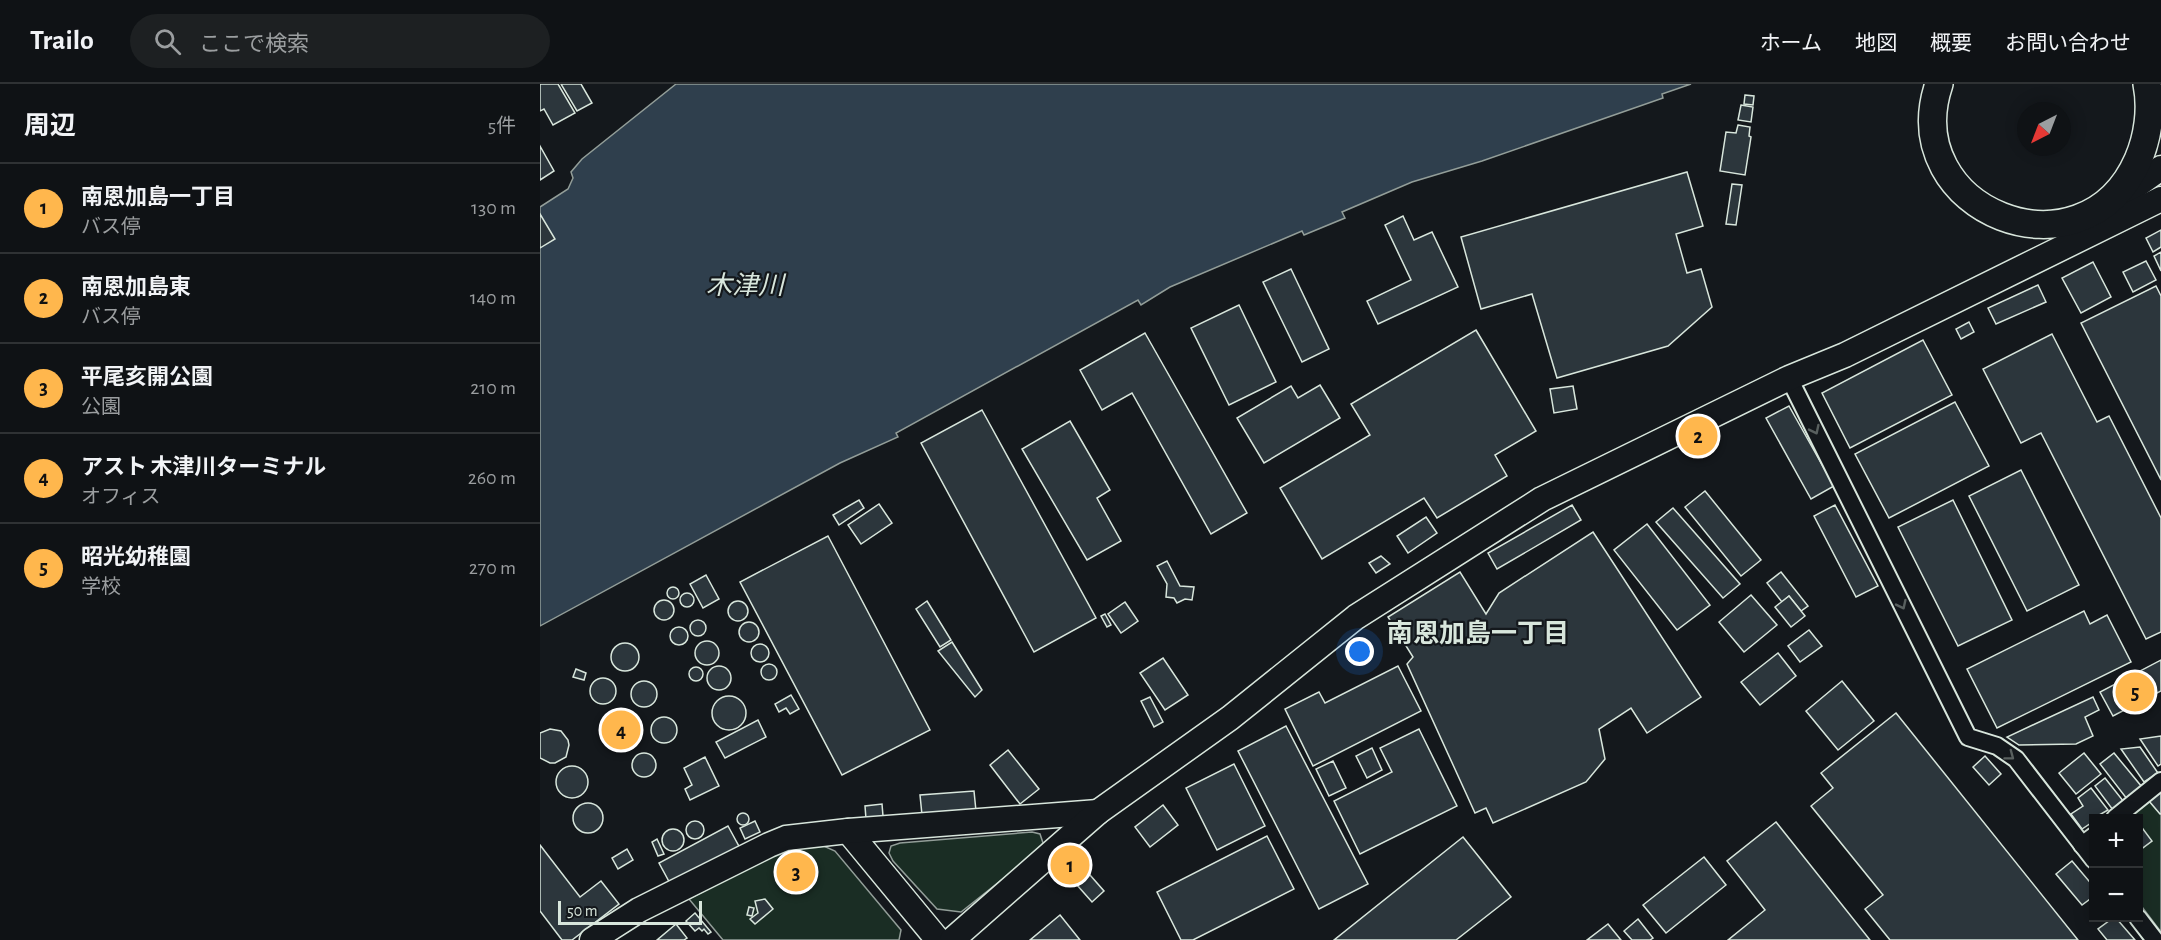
<!DOCTYPE html>
<html lang="ja">
<meta charset="utf-8">
<style>
body{margin:0;font-family:"Alegreya Sans","Noto Sans JP",sans-serif;background:#1d2022;color:#f1f3f6}
.controls{position:absolute;right:18px;bottom:18px;display:grid;overflow:hidden;border-radius:0px;box-shadow:0 3px 15px #0003}
.controls button{width:54px;height:54px;display:grid;place-items:center;padding:0;border:0;border-bottom:2px solid #2f3234;background:#0f1215;color:#f1f3f6;font:30px sans-serif}
.compass{position:absolute;left:1477px;top:18px;width:54px;height:54px;border-radius:50%;background:#0f1215;box-shadow:0 3px 15px #0003;rotate:222deg}
.scale{position:absolute;left:18px;bottom:15px;width:144px;box-sizing:border-box;padding-left:6px;border:3px solid #d8e6dc;border-top:0;font-size:16px;line-height:21px;white-space:nowrap;color:#d8e6dc;-webkit-text-stroke:4px #14181c;paint-order:stroke}
.you{position:absolute;left:820px;top:568px;width:21px;height:21px;margin:-15px;border:4px solid #fff;border-radius:50%;background:#1a73e8;box-shadow:0 0 0 9px #1a73e833}
.badge{display:grid;place-items:center;width:39px;height:39px;border-radius:50%;background:#ffb74d;color:#111;font-size:20px;font-weight:700}
.pin{position:absolute;translate:-50% -50%;border:3px solid #fff;box-shadow:0 2px 6px #0006}
.list{margin:0;padding:0;list-style:none}
h2{display:flex;justify-content:space-between;align-items:center;height:78px;margin:0;padding:0 24px;font-size:26px}
h2 small{font-size:20px;font-weight:400;color:#9b9ea0}
.list li{display:grid;grid-template-columns:39px 1fr auto;gap:18px;align-items:center;box-sizing:border-box;height:90px;padding:0 24px;border-top:2px solid #2f3234}
.list b{display:block;font-size:22px;white-space:nowrap}
.list p{margin:0;font-size:20px;white-space:nowrap;color:#9b9ea0}
.list em{font-size:20px;font-style:normal;color:#9b9ea0}
.icon{flex:none;width:33px;height:33px;fill:none;stroke:currentColor;stroke-width:2;stroke-linecap:round;stroke-linejoin:round}
.map{position:relative;flex:none;width:1621px;height:856px;overflow:hidden}
header{display:flex;align-items:center;gap:36px;box-sizing:border-box;height:84px;padding:0 30px;background:#0f1215;border-bottom:2px solid #2f3234}
header strong{font-size:28px}
nav{display:flex;gap:33px;margin-inline-start:auto;font-size:21px}
.search{width:420px;height:54px;background:#1d2022;display:flex;align-items:center;gap:15px;box-sizing:border-box;padding:0 21px;border-radius:33px;color:#9b9ea0;font-size:22px}
main{display:flex}
aside{flex:1;background:#0f1215}
.map>svg:first-child{display:block}
.green{fill:#1a2d24;stroke:#939e99;stroke-width:1.5}
.water{fill:#2f3f4d;stroke:#939e99;stroke-width:1.5}
.building{fill:#2c363c;stroke:#d8e6dc;stroke-width:1.5}
.lines{fill:none;stroke-linecap:round;stroke-linejoin:round}
.street-casing{stroke:#d8e6dc;stroke-width:20}
.secondary-casing{stroke:#d8e6dc;stroke-width:27}
.primary-casing{stroke:#d8e6dc;stroke-width:30}
.street{stroke:#14181c;stroke-width:16}
.secondary{stroke:#14181c;stroke-width:24}
.primary{stroke:#14181c;stroke-width:27}
.oneway{stroke:#59605f}
.labels{text-anchor:middle;dominant-baseline:central;stroke-width:4.5;stroke-linejoin:round;paint-order:stroke}
.water-label{font-size:26px;font-style:italic;fill:#d8e6dc;stroke:#14181c}
.neighbourhood-label{font-size:26px;font-weight:bold;fill:#d8e6dc;stroke:#14181c}
</style>
<header>
<strong>Trailo</strong>
<div class="search"><svg class="icon" aria-label="search" viewBox="0 0 24 24"><circle cx="10" cy="10" r="6"/><path d="M15 15l6 6"/></svg>ここで検索</div>
<nav><a>ホーム</a><a>地図</a><a>概要</a><a>お問い合わせ</a></nav>
</header>
<main>
<aside>
<h2>周辺<small>5件</small></h2>
<ul class="list">
<li><span class="badge">1</span><div><b>南恩加島一丁目</b><p>バス停</p></div><em>130 m</em></li>
<li><span class="badge">2</span><div><b>南恩加島東</b><p>バス停</p></div><em>140 m</em></li>
<li><span class="badge">3</span><div><b>平尾亥開公園</b><p>公園</p></div><em>210 m</em></li>
<li><span class="badge">4</span><div><b>アスト 木津川ターミナル</b><p>オフィス</p></div><em>260 m</em></li>
<li><span class="badge">5</span><div><b>昭光幼稚園</b><p>学校</p></div><em>270 m</em></li>
</ul>
</aside>
<div class="map">
<svg width="1621" height="856" viewBox="0 0 1621 856">
<rect width="100%" height="100%" fill="#14181c"/>
<g class="green">
<polygon points="1621,708 1621,848 1599,819 1598,734 1588,734"/>
<polygon points="492,748 500,750 503,759 497,768 421,828 397,825 353,777 349,769 351,762 360,759"/>
<polygon points="277,759 295,767 361,846 359,856 183,856 149,815 240,767"/>
</g>
<polygon class="water" points="136,0 1151,0 1122,10 1123,14 942,77 872,98 802,128 805,134 764,151 762,147 630,203 601,221 598,216 356,349 358,353 300,379 0,542 0,123 28,105 33,94 31,88 42,75"/>
<g class="building">
<polygon points="0,0 18,0 35,29 13,41 4,25 0,27"/>
<polygon points="21,0 41,0 52,19 37,27"/>
<polygon points="1205,11 1214,12 1213,21 1204,20"/>
<polygon points="1201,21 1213,23 1211,38 1198,36"/>
<polygon points="1198,41 1210,43 1209,52 1211,53 1205,91 1180,87 1186,48 1196,49"/>
<polygon points="0,62 14,87 0,96"/>
<polygon points="1147,88 1163,142 1136,150 1147,189 1161,185 1172,223 1128,262 1017,294 992,210 941,225 921,153"/>
<polygon points="1192,100 1202,101 1196,141 1186,140"/>
<polygon points="0,130 15,155 0,164"/>
<polygon points="863,132 874,156 892,148 918,203 838,240 827,217 871,196 845,141"/>
<polygon points="1621,146 1621,163 1613,168 1606,154"/>
<polygon points="1621,168 1621,187 1614,172"/>
<polygon points="1606,177 1616,196 1593,208 1583,188"/>
<polygon points="1553,178 1571,213 1541,229 1522,194"/>
<polygon points="751,185 789,265 762,278 723,198"/>
<polygon points="1498,201 1506,218 1456,240 1448,224"/>
<polygon points="1616,202 1621,212 1621,396 1541,239"/>
<polygon points="699,221 736,298 689,321 651,244"/>
<polygon points="1429,238 1434,248 1421,255 1416,245"/>
<polygon points="936,246 996,347 955,371 967,392 897,434 884,414 782,475 740,404 830,351 811,320"/>
<polygon points="605,249 707,429 671,450 592,309 562,326 540,286"/>
<polygon points="1512,250 1557,338 1569,332 1621,434 1621,548 1606,555 1501,349 1481,359 1443,285"/>
<polygon points="1383,256 1412,311 1310,364 1282,309"/>
<polygon points="780,301 800,334 724,379 697,334 751,302 758,314"/>
<polygon points="1033,302 1037,325 1014,329 1010,305"/>
<polygon points="1415,318 1449,382 1349,434 1315,370"/>
<polygon points="1249,322 1294,402 1271,415 1226,334"/>
<polygon points="442,326 556,534 494,568 381,359"/>
<polygon points="530,337 570,406 557,414 581,457 547,476 482,365"/>
<polygon points="1481,386 1539,501 1487,527 1429,412"/>
<polygon points="1165,407 1221,476 1201,492 1145,423"/>
<polygon points="319,416 324,424 299,441 293,431"/>
<polygon points="1413,416 1472,536 1418,562 1358,443"/>
<polygon points="339,420 352,439 321,460 308,441"/>
<polygon points="1032,421 1041,436 957,485 948,469"/>
<polygon points="1295,421 1338,502 1316,513 1274,432"/>
<polygon points="1133,424 1200,500 1183,514 1116,438"/>
<polygon points="886,433 897,449 868,469 857,452"/>
<polygon points="1107,440 1170,521 1137,546 1074,466"/>
<polygon points="1053,448 1161,613 1107,649 1091,624 1059,645 1065,675 1046,698 953,739 946,724 935,729 867,580 873,573 848,533 920,488 946,530 959,509"/>
<polygon points="288,452 390,646 302,691 200,498"/>
<polygon points="841,472 850,480 836,489 829,479"/>
<polygon points="627,477 640,502 654,503 652,516 645,515 637,519 634,514 626,513 627,500 617,482"/>
<polygon points="1241,488 1268,522 1261,527 1249,512 1242,518 1227,499"/>
<polygon points="166,491 179,515 163,524 150,500"/>
<circle cx="133" cy="509" r="6"/>
<circle cx="147" cy="516" r="7"/>
<polygon points="1211,511 1237,541 1204,568 1179,538"/>
<polygon points="1249,512 1265,532 1251,543 1235,523"/>
<circle cx="124" cy="526" r="10"/>
<circle cx="198" cy="527" r="10"/>
<polygon points="387,517 411,556 400,563 376,525"/>
<polygon points="585,518 598,537 581,549 568,530"/>
<polygon points="1544,527 1550,540 1567,531 1591,578 1457,644 1427,585"/>
<polygon points="565,530 571,541 567,543 561,532"/>
<circle cx="158" cy="544" r="8"/>
<circle cx="209" cy="548" r="10"/>
<circle cx="139" cy="552" r="9"/>
<polygon points="1269,546 1282,562 1260,578 1248,562"/>
<circle cx="167" cy="569" r="12"/>
<polygon points="412,558 442,606 435,613 398,567"/>
<circle cx="85" cy="573" r="14"/>
<circle cx="220" cy="569" r="9"/>
<polygon points="1238,569 1256,592 1220,621 1201,598"/>
<polygon points="623,574 648,611 625,626 600,589"/>
<polygon points="1621,576 1621,607 1573,632 1560,608"/>
<circle cx="229" cy="588" r="8"/>
<polygon points="858,582 881,627 773,682 745,625 779,608 785,619"/>
<circle cx="179" cy="594" r="12"/>
<circle cx="156" cy="590" r="7"/>
<polygon points="36,585 46,589 44,596 33,593"/>
<circle cx="63" cy="607" r="13"/>
<circle cx="104" cy="610" r="13"/>
<polygon points="1302,597 1334,637 1298,666 1266,627"/>
<polygon points="251,611 259,625 250,630 246,624 239,628 235,620"/>
<circle cx="189" cy="629" r="17"/>
<polygon points="610,613 623,638 614,643 601,617"/>
<polygon points="1553,613 1559,626 1545,633 1553,652 1536,660 1479,661 1467,653"/>
<polygon points="1356,629 1538,856 1350,856 1325,825 1343,811 1271,722 1293,704 1281,689"/>
<circle cx="83" cy="643" r="14"/>
<circle cx="124" cy="646" r="13"/>
<polygon points="218,636 226,653 185,674 176,658"/>
<polygon points="746,642 828,800 779,825 698,667"/>
<polygon points="10,645 21,647 28,656 29,661 26,673 15,679 10,679 0,674 0,649"/>
<polygon points="879,645 917,722 820,770 794,717 852,688 840,664"/>
<polygon points="1621,652 1621,680 1618,682 1600,655"/>
<polygon points="1600,663 1618,689 1604,698 1581,665"/>
<polygon points="832,664 842,686 827,694 816,672"/>
<polygon points="468,666 499,705 480,720 450,681"/>
<polygon points="1544,669 1561,690 1536,710 1519,689"/>
<polygon points="1574,669 1602,703 1587,715 1560,680"/>
<circle cx="104" cy="681" r="12"/>
<polygon points="1445,672 1461,690 1449,701 1433,683"/>
<polygon points="165,673 179,702 150,716 145,705 152,701 144,684"/>
<polygon points="793,677 806,704 789,712 776,685"/>
<polygon points="694,680 725,742 677,766 646,704"/>
<circle cx="32" cy="698" r="16"/>
<polygon points="1565,694 1584,718 1573,726 1555,702"/>
<polygon points="1551,704 1568,726 1554,734 1554,737 1542,745 1531,730 1543,722 1538,714"/>
<polygon points="434,707 436,727 382,731 380,711"/>
<polygon points="1621,708 1621,730 1620,730 1609,717"/>
<circle cx="48" cy="734" r="15"/>
<polygon points="342,720 343,732 326,735 325,722"/>
<polygon points="623,721 638,741 610,763 595,743"/>
<circle cx="203" cy="735" r="6"/>
<polygon points="215,737 220,748 205,755 200,744"/>
<circle cx="155" cy="746" r="9"/>
<polygon points="1236,738 1330,856 1188,856 1225,826 1187,777"/>
<polygon points="1600,741 1612,757 1600,766 1598,742"/>
<polygon points="188,742 201,766 132,803 119,779"/>
<circle cx="133" cy="756" r="11"/>
<polygon points="727,752 754,805 653,856 641,856 617,808"/>
<polygon points="923,753 971,813 916,856 794,856"/>
<polygon points="117,755 124,770 118,772 112,758"/>
<polygon points="0,761 40,813 61,797 79,820 32,856 22,856 0,827"/>
<polygon points="87,765 93,776 78,785 72,774"/>
<polygon points="1164,773 1186,801 1126,849 1103,821"/>
<polygon points="1532,777 1554,803 1554,812 1542,821 1516,790"/>
<polygon points="550,791 564,807 552,818 537,801"/>
<polygon points="225,815 233,825 215,840 210,835 218,829 215,817"/>
<polygon points="209,823 214,824 212,832 207,831"/>
<polygon points="155,829 171,848 168,850 164,845 162,847 159,844 155,847 146,837"/>
<polygon points="520,831 540,856 490,856"/>
<polygon points="1573,834 1576,834 1595,856 1567,856 1558,845"/>
<polygon points="1098,835 1113,854 1110,856 1092,856 1084,847"/>
<polygon points="136,840 147,854 144,856 117,856"/>
<polygon points="1068,840 1081,856 1047,856"/>
</g>
<g class="lines">
<g class="street-casing">
<g id="street">
<polyline points="1249,294 1428,653 1457,662 1476,675 1554,776"/>
<polyline points="1575,734 1621,697"/>
<polyline points="1542,761 1554,752"/>
<polyline points="1598,834 1615,856"/>
</g>
</g>
<g class="secondary-casing">
<g id="secondary">
<polyline points="1571,120 1621,84"/>
<polyline points="308,747 398,856"/>
<polyline points="52,856 99,826 229,761 246,754 308,747 558,728"/>
<polyline points="412,856 558,728 690,634 816,533 1002,415 1249,294 1305,271 1621,115"/>
</g>
</g>
<g class="primary-casing">
<path id="primary" d="M 1399,0 C 1356,127 1543,201 1598,76 C 1608,53 1612,25 1607,0"/>
</g>
<use href="#street" class="street"/>
<use href="#secondary" class="secondary"/>
<use href="#primary" class="primary"/>
</g>
<defs><path id="oneway-chevron" d="M-2-3.5L2.5 0L-2 3.5" fill="none" stroke-width="1.6" stroke-linecap="round" stroke-linejoin="round" transform="scale(1.5)"/></defs>
<g class="oneway">
<use href="#oneway-chevron" transform="translate(1275 346) rotate(64)"/>
<use href="#oneway-chevron" transform="translate(1362 521) rotate(64)"/>
<use href="#oneway-chevron" transform="translate(1470 672) rotate(37)"/>
</g>
<g class="labels">
<g class="water-label">
<text x="205" y="202">木津川</text>
</g>
<g class="neighbourhood-label">
<text x="938" y="550">南恩加島一丁目</text>
</g>
</g>
</svg>
<div class="controls">
<button>+</button>
<button>−</button>
</div>
<svg class="compass" viewBox="-18 -18 36 36"><path d="M0-13l5 13h-10z" fill="#e53935"/><path d="M0 13l5-13h-10z" fill="#9b9ea0"/></svg>
<div class="scale">50 m</div>
<div class="you"></div>
<div class="pin badge" style="left:530px;top:781px">1</div>
<div class="pin badge" style="left:1158px;top:352px">2</div>
<div class="pin badge" style="left:256px;top:788px">3</div>
<div class="pin badge" style="left:81px;top:646px">4</div>
<div class="pin badge" style="left:1595px;top:608px">5</div>
</div>
</main>
